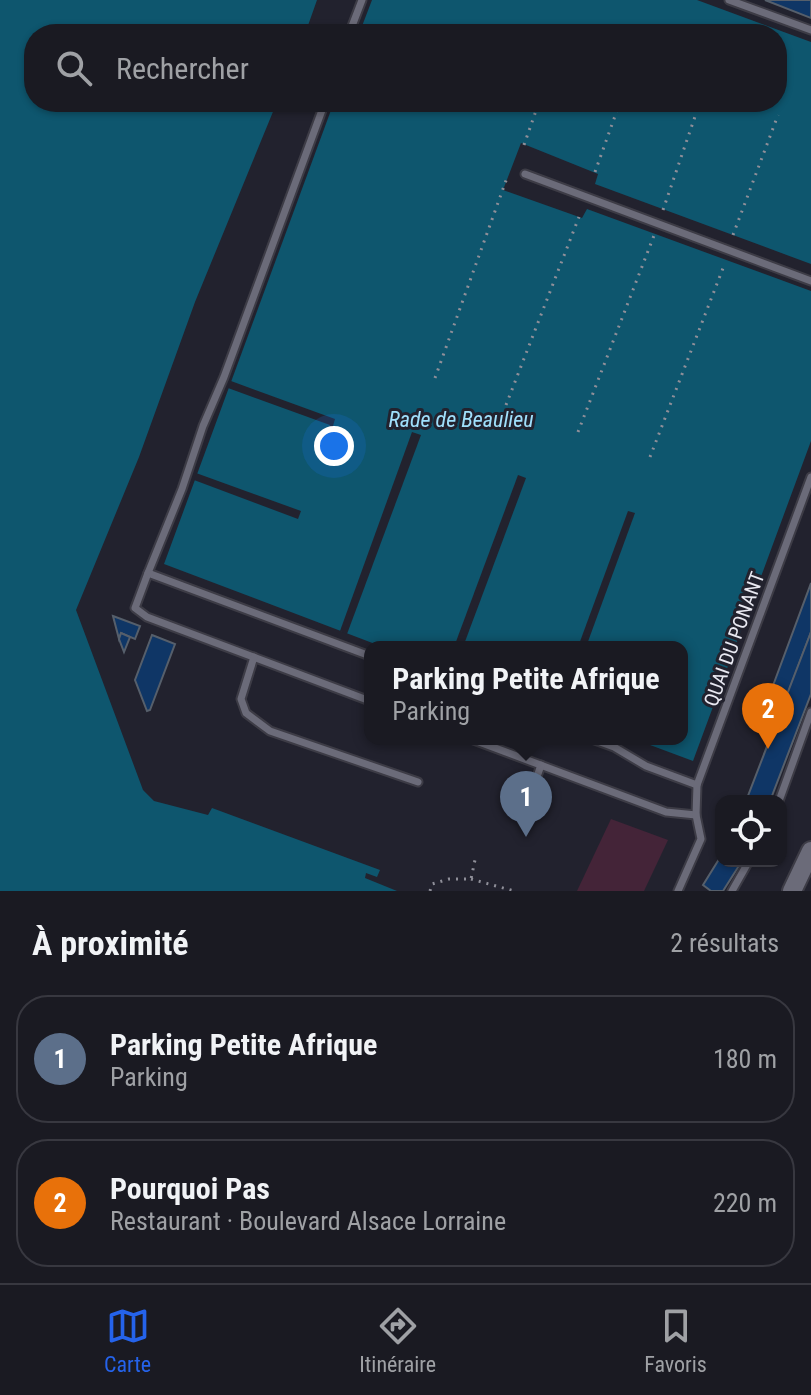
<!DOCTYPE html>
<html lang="fr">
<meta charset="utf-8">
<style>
body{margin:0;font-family:"Roboto Condensed",sans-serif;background:#27272f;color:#f1f3f6}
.controls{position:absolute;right:24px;bottom:24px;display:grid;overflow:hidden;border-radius:16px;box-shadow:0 2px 6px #0004}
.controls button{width:72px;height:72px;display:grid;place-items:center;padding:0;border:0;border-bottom:2px solid #383840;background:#1a1a22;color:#f1f3f6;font:40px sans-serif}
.you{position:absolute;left:334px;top:446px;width:28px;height:28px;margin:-20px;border:6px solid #fff;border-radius:50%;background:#1a73e8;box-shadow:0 0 0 12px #1a73e833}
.badge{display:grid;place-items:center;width:52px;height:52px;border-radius:50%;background:#2563eb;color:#fff;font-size:26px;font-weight:700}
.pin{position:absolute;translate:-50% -66px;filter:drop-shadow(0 2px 4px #0008)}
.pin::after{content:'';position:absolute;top:42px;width:28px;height:24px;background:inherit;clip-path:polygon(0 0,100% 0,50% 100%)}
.popup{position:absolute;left:364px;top:641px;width:324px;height:104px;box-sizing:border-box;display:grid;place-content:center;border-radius:16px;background:#1a1a22;filter:drop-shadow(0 2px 6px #0005);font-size:26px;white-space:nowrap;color:#9fa1a5}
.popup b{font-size:30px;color:#f1f3f6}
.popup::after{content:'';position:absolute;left:50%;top:100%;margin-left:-16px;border:16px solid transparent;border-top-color:#1a1a22}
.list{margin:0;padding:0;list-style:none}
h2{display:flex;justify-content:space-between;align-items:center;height:104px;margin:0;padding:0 32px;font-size:34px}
h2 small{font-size:26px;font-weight:400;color:#9fa1a5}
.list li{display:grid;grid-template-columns:52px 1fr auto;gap:24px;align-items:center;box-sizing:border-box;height:128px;margin:0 16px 16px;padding:0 16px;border:2px solid #383840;border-radius:32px}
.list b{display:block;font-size:30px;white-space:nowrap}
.list p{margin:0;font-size:26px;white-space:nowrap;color:#9fa1a5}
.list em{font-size:26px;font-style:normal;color:#9fa1a5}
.icon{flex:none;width:44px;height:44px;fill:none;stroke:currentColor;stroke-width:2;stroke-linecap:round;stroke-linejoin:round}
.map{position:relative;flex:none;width:811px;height:891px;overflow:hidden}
.search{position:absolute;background:#1a1a22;box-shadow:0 2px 6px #0004;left:24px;right:24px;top:24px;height:88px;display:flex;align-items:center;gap:20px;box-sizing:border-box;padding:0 28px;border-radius:32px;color:#9fa1a5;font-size:30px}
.sheet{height:392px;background:#1a1a22}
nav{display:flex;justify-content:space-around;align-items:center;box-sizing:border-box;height:112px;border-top:2px solid #383840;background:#1a1a22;font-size:22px;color:#9fa1a5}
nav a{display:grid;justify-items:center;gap:4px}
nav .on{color:#2563eb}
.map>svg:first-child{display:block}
.green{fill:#442438}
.water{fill:#0e566e}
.pier{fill:#22222e}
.building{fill:#0f3666;stroke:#565f6b;stroke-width:2}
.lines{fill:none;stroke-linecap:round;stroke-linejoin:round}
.service-casing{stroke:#3d3c46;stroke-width:11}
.secondary-casing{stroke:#3d3c46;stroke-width:22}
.path{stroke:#8f8f99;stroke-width:3;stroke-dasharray:2 6;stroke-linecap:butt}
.service{stroke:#6b6b79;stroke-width:7}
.secondary{stroke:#6b6b79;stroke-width:18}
.labels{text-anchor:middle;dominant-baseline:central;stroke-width:6;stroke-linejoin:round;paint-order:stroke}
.street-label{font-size:20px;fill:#e9e9f2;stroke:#22222e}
.water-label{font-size:22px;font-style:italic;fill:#a0e0fc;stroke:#22222e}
</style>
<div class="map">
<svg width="811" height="891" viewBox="0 0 811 891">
<rect width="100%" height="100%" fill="#22222e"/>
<polygon class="green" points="611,819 668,840 644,891 577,891"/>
<g class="water">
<polygon points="0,0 317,0 305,34 34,34 34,102 277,102 195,302 139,457 76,610 143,790 154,801 208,815 212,808 380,870 377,877 366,873 365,878 397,891 0,891"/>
<polygon points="372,0 697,0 811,42 811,264 595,184 598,174 521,143 503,190 582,218 587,209 811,291 811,441 693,761 634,739 682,739 682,647 383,647 164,564 334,102 777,102 777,34 359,34"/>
</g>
<g class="pier">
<polygon points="231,381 335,419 331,433 328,432 330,425 228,388"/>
<polygon points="412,432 421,435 347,634 340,631"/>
<polygon points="196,473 301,511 298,519 194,480"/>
<polygon points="518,475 526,478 463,647 454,647"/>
<polygon points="628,511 635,513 586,647 578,647"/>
</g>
<g class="building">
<polygon points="765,0 811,0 811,18"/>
<polygon points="811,583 811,632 787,696 771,691"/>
<polygon points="113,616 140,626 135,639 121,633 119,639"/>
<polygon points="811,632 811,694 770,801 746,801"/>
<polygon points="121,633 130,637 124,652 119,639"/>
<polygon points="152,635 175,644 150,710 147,711 135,680"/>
<polygon points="721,856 721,861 742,861 723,891 711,891 703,885"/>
</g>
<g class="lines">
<g class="service-casing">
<g id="service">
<polyline points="729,0 811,30"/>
<polyline points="349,34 362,0"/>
<polyline points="525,174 811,281"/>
<polyline points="148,573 182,489 203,426 224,377 325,102"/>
<polyline points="370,656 148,573 135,608 147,617 370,701"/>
<polyline points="254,657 241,699 246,713 270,731 418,782"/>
<polyline points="471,739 666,812 696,815"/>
<polyline points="592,739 614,747 646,766 697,785"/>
<polyline points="779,801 811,712"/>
<polyline points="528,803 541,765"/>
<polyline points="678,891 701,839 696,815 697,785 811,477"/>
<polyline points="732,891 749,861"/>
</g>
</g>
<g class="secondary-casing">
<polyline id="secondary" points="792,891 811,851"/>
</g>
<g class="path">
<polyline points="524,145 539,102"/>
<polyline points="595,172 620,102"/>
<polyline points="663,210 700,102"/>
<polyline points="733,235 778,115"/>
<polyline points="435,378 508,175"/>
<polyline points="506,405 579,217"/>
<polyline points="578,432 655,233"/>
<polyline points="650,457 725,263"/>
<polyline points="471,879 514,891"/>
<polyline points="430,891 432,884 449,879 471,879 475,860"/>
</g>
<use href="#service" class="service"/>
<use href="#secondary" class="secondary"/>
</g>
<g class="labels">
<g class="street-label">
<text transform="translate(734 639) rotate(-70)">QUAI DU PONANT</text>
</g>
<g class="water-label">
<text x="461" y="419">Rade de Beaulieu</text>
</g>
</g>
</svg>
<div class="controls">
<button><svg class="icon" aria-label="locate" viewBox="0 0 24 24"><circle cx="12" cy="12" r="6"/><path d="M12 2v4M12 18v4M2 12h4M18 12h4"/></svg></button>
</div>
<div class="you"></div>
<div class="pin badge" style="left:526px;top:837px;background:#5c6f8a">1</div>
<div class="popup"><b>Parking Petite Afrique</b>Parking</div>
<div class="pin badge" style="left:768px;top:749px;background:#e8710a">2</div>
<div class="search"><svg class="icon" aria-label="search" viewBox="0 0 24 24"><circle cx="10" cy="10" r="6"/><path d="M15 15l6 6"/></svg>Rechercher</div>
</div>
<section class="sheet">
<h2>À proximité<small>2 résultats</small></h2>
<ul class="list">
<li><span class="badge" style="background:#5c6f8a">1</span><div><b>Parking Petite Afrique</b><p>Parking</p></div><em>180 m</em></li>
<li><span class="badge" style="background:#e8710a">2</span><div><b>Pourquoi Pas</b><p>Restaurant · Boulevard Alsace Lorraine</p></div><em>220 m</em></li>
</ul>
</section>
<nav>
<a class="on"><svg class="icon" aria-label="map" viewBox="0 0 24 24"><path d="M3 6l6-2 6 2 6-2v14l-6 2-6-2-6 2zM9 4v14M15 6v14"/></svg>Carte</a>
<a><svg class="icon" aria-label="directions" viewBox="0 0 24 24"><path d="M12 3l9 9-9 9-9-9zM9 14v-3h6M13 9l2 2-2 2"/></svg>Itinéraire</a>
<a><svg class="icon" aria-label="saved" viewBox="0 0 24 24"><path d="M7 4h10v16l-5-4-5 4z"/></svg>Favoris</a>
</nav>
